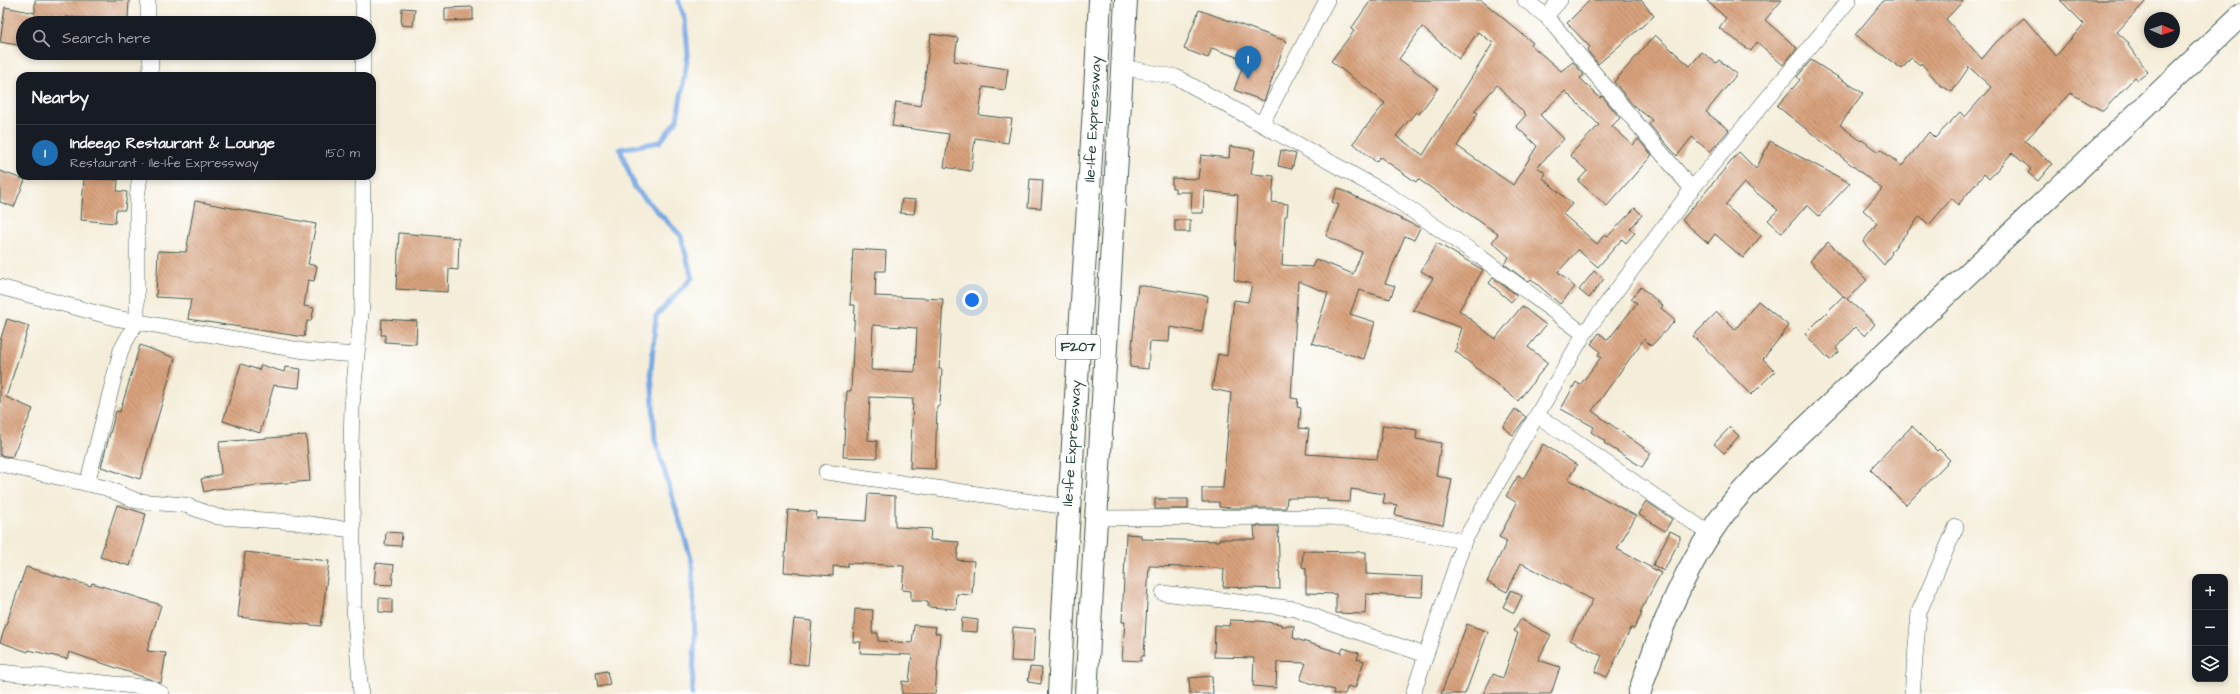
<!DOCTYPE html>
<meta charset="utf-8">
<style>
body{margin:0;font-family:"Architects Daughter",sans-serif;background:#20242c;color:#f1f3f6}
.controls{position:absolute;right:12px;bottom:12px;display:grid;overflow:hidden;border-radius:8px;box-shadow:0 2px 6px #0003}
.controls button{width:36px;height:36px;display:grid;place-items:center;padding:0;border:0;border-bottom:1px solid #363941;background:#171b24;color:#f1f3f6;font:20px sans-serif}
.compass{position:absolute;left:2144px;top:12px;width:36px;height:36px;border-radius:50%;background:#171b24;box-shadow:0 2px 6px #0003;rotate:92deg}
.you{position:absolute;left:972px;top:300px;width:14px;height:14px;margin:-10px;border:3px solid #fff;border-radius:50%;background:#1a73e8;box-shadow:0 0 0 6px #1a73e833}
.badge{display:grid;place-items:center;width:26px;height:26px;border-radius:50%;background:#1f6fb2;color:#fff;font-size:13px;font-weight:700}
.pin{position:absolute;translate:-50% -33px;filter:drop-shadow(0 1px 2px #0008)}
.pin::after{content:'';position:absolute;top:21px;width:14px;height:12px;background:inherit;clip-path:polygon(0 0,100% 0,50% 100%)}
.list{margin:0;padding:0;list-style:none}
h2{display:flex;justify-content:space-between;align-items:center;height:52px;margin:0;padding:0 16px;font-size:17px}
h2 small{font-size:13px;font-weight:400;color:#9ea1a6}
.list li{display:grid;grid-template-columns:26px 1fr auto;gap:12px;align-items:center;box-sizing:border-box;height:56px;padding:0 16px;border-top:1px solid #363941}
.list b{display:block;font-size:15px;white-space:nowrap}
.list p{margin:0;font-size:13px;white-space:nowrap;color:#9ea1a6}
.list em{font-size:13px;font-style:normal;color:#9ea1a6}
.icon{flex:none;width:22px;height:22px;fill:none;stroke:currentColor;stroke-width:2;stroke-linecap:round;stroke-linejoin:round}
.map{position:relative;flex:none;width:2240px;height:694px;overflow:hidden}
.search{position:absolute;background:#171b24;box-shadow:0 2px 6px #0003;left:16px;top:16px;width:360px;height:44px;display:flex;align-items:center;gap:10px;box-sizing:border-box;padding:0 14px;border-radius:22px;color:#9ea1a6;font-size:15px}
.panel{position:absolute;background:#171b24;box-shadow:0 2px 6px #0003;left:16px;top:72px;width:360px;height:108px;border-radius:12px}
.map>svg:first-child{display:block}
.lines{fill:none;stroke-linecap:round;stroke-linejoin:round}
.stream{stroke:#77a7e2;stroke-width:5}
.building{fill:url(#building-back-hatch);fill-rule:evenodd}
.street-casing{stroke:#3f574d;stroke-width:16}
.secondary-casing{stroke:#3f574d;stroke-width:24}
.primary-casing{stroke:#3f574d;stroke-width:24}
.street{stroke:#fff;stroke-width:15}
.secondary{stroke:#fff;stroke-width:22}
.primary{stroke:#fff;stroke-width:22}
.labels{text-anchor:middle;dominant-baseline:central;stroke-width:4;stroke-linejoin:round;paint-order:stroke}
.shield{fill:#fff;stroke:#627771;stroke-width:1}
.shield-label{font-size:14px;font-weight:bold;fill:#1f3d34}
.street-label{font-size:15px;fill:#1f3d34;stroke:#fff}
</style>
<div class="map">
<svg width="2240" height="694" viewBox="0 0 2240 694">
<defs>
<pattern id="building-back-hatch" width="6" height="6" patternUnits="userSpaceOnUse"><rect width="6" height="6" fill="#d8a27d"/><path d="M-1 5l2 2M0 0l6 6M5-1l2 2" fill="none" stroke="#af8567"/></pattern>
</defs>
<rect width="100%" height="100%" fill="#fff"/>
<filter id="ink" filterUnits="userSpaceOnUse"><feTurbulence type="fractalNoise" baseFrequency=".025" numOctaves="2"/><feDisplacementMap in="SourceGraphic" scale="8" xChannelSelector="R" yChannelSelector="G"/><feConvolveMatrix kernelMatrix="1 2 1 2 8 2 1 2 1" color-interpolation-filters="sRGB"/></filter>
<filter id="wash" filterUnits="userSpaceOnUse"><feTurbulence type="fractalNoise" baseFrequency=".012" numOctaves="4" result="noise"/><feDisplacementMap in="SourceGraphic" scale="16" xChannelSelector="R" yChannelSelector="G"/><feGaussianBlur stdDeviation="0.9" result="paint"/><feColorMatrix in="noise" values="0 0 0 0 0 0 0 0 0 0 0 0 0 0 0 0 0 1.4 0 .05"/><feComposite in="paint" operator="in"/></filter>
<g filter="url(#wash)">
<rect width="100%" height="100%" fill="#f4edd9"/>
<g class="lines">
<polyline class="stream" points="678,0 685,19 688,55 677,120 660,142 620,149 635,188 681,236 692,278 656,316 651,370 655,440 692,562 695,637 692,694"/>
</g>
<g id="blocks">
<g class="building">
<polygon points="35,0 129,0 128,20 65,17 64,23 23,23 23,46 0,42 5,7 35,13"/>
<path d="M 1371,0 L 1481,0 L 1533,43 L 1531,45 L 1561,71 L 1573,62 L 1584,75 L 1580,78 L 1600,98 L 1602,96 L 1620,118 L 1612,126 L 1633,145 L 1638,139 L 1652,155 L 1607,206 L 1578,181 L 1587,171 L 1570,155 L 1599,125 L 1565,91 L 1540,115 L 1564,139 L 1537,167 L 1546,173 L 1543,178 L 1572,204 L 1563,214 L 1597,244 L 1605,234 L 1608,236 L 1635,208 L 1642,215 L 1630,229 L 1635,233 L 1626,243 L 1622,239 L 1598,267 L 1578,250 L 1558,272 L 1575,287 L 1560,304 L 1531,279 L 1528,282 L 1504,264 L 1509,257 L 1492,242 L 1498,234 L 1418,179 L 1416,182 L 1380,157 L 1376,162 L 1353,143 L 1385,103 L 1331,61 L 1354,31 L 1351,29 ZM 1422,27 L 1459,59 L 1478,32 L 1493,43 L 1423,155 L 1396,136 L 1416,112 L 1419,114 L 1438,88 L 1399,59 ZM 1497,85 L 1526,115 L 1516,126 L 1537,146 L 1513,185 L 1457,146 L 1478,113 L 1474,111 Z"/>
<polygon points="1590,0 1641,0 1654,16 1598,64 1587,50 1590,47 1567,23"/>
<polygon points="1706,0 1782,0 1765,20 1797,48 1783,65 1757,42 1751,51 1719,28 1726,18"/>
<polygon points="1884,0 1964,0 1946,19 1982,59 1996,42 2024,18 2056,56 2084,24 2060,0 2147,0 2117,32 2129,43 2128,45 2148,72 2138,80 2135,77 2103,111 2070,93 2025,141 2052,164 2038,181 2028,173 2031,169 2012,153 1989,179 1984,174 1958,205 1952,198 1929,225 1920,216 1891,252 1892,253 1884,265 1863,242 1877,223 1863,210 1882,189 1777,106 1800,80 1797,77 1811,60 1863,93 1840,125 1861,141 1862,140 1878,152 1880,149 1902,166 1929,132 1935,138 1960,112 1965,117 1991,87 1969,67 1952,92 1940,85 1921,63 1920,65 1911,58 1902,69 1855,35"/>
<polygon points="473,7 473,20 445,21 445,8"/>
<polygon points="402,8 415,9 413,26 401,25"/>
<polygon points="1199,10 1286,41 1264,101 1234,90 1245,60 1212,48 1208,58 1184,49"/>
<polygon points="931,34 958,38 954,61 1008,69 1005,90 983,87 979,115 1012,119 1008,143 975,138 971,171 944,167 949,134 892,126 896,102 921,106"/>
<polygon points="1655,35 1690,66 1702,52 1716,63 1719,60 1737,74 1706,112 1729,130 1710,152 1692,137 1677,156 1649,124 1652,120 1633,105 1614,82"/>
<polygon points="1770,141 1850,183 1819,216 1807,205 1782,233 1768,220 1778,210 1744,183 1725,205 1761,236 1743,258 1715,234 1708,243 1682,220 1739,152 1756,169"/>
<polygon points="1230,146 1255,150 1251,174 1274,176 1272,202 1288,204 1287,216 1285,216 1282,265 1312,267 1316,259 1353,274 1362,252 1326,236 1339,205 1332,202 1338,188 1420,228 1414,240 1405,236 1385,283 1395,286 1390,299 1359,290 1350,314 1375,322 1364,359 1312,343 1328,293 1298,281 1291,398 1298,399 1297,407 1301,408 1299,428 1309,429 1306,454 1377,459 1383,425 1417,430 1416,439 1441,443 1436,476 1452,479 1443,525 1395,515 1397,505 1383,503 1385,494 1351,489 1350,502 1327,501 1327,498 1287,498 1286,508 1231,508 1219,507 1219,502 1202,502 1202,488 1223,488 1231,393 1212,389 1218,354 1227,356 1234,300 1248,302 1252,284 1234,280 1238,195 1204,191 1203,213 1191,213 1192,192 1175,192 1175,188 1172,188 1172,178 1198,179 1201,155 1229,158"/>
<polygon points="1281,150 1296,154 1292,169 1278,166"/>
<polygon points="0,171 25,180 14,207 0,202"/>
<polygon points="84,178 118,180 117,191 127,192 125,210 116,210 115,223 81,220"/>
<polygon points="1030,179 1043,180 1041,208 1028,207"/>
<polygon points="902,199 916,200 914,214 900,213"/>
<polygon points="195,201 316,224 308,264 317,266 314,281 308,280 304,306 314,308 311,321 307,321 304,337 188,319 191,299 156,297 158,251 186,252"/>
<rect x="1175" y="220" width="15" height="12"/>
<polygon points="399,233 459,238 458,270 449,269 448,292 396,289"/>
<polygon points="1828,242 1867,280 1847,299 1875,324 1865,336 1855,327 1836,348 1839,352 1830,360 1805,334 1843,296 1846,299 1810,261"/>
<polygon points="1437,243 1483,270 1459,310 1495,339 1522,306 1546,325 1528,347 1548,363 1518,401 1455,351 1458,347 1456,346 1462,328 1413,310 1433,278 1421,271"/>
<path d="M 853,249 L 886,251 L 885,271 L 876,271 L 875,296 L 943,299 L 939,369 L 942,369 L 940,406 L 937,406 L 935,469 L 910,468 L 913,399 L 870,397 L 868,440 L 877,441 L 877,458 L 843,457 L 847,391 L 851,391 L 855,305 L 850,305 ZM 873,325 L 917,328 L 915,372 L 871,370 Z"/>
<polygon points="1594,271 1604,279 1589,298 1579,290"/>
<polygon points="1493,278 1517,295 1511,302 1489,283"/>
<polygon points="1138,285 1208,296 1202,332 1170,327 1169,342 1150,341 1148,369 1130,367"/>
<polygon points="1641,287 1663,306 1661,308 1675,321 1651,346 1644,339 1592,411 1651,453 1642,467 1604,443 1605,441 1591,432 1594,427 1561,409 1576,382 1580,385 1601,357 1598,355 1600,351 1591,344 1599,333 1608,340 1637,303 1631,299"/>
<polygon points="1758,301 1789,326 1763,359 1775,371 1751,395 1693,336 1717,312 1735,330"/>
<polygon points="7,319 29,326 6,397 33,409 12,457 0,455 0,341"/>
<polygon points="382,319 417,321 416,344 385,342 385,335 381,335"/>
<polygon points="140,345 175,358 140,479 101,467 116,411 120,412"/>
<polygon points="241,364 259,370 261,365 284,372 285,367 301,369 299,388 274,385 260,433 223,421"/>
<polygon points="1515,409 1526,417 1513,435 1503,427"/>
<polygon points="1912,426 1937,451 1939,449 1950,460 1906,505 1870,469"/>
<polygon points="1730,427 1739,436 1724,453 1714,444"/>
<polygon points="306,435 310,481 215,489 204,492 201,479 221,474 219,442"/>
<polygon points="1543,444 1577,465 1568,479 1636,516 1617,549 1661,573 1640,612 1642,613 1634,629 1631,628 1607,677 1595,672 1602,656 1570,640 1593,600 1521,563 1507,592 1487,582 1507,541 1499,537 1517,503 1506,496 1518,476 1523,479"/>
<polygon points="868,494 895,496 895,527 931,529 930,540 959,542 957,560 974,561 972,595 957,594 956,609 928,607 928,601 911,601 911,591 902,590 904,566 848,563 847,567 833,566 833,576 784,572 788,510 817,512 816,518 866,521"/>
<rect x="1155" y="499" width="33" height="10"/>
<polygon points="1646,501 1672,519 1665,531 1638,514"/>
<polygon points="117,505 146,514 130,566 100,557"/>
<polygon points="1254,526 1278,526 1280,589 1223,587 1224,569 1219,569 1219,568 1149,566 1144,656 1141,656 1141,661 1122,660 1125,622 1122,622 1126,534 1141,535 1141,539 1219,541 1219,539 1255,539"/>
<polygon points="1670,531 1680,536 1680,539 1664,571 1653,565"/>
<polygon points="386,532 402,533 401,546 385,545"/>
<polygon points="1303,551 1366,552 1366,574 1423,577 1422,597 1366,594 1365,614 1336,613 1336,594 1306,593 1306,568 1302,567"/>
<polygon points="245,552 329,561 321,626 238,617"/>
<polygon points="376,563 394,565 392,585 374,584"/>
<polygon points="26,567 91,586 92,583 161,605 147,651 166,653 161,683 69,652 67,659 29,650 28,652 0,642"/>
<polygon points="1511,590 1522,596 1514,613 1503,607"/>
<polygon points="379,598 392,599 392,613 379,612"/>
<polygon points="855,609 873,610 872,633 878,633 878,641 912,643 914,625 936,627 935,633 940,634 935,694 902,694 902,681 909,682 912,655 860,653 861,642 853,642"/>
<polygon points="962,618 978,620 977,632 961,631"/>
<polygon points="794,619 812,621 808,665 789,663"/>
<polygon points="1520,619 1551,635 1538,660 1560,667 1551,694 1483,694 1493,674 1503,678 1518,633 1514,631"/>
<polygon points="1230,620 1259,621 1281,624 1281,626 1294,626 1293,638 1341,653 1343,648 1359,653 1357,659 1364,661 1355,688 1348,686 1345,694 1333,694 1334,690 1300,680 1306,663 1277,662 1276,688 1253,686 1254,658 1214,657 1215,625 1229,626"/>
<polygon points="1467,624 1488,632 1465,694 1441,694"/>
<polygon points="1013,627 1035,629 1033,662 1011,661"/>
<polygon points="1030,667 1042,668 1041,684 1028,682"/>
<polygon points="607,671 610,685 598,687 596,673"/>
<polygon points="1212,676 1213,694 1190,694 1189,678"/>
</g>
</g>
</g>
<g filter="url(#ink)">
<use href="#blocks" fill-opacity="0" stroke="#3f574d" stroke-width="1"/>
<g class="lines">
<g class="street-casing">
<g id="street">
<polyline points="148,0 148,23"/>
<polyline points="363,0 363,23"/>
<polyline points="1525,0 1546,16 1692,189"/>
<polyline points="1546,16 1560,0"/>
<polyline points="1121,67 1176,77 1386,193 1479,256 1584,334"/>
<polyline points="148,76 151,67 150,53"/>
<polyline points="363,76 363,53"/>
<polyline points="1262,123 1327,0"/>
<polyline points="0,287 115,318 305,351 356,355"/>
<polyline points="1538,416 1710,534"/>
<polyline points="0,464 106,488 137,501 185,505 218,517 295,522 352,530"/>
<polyline points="826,472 1068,507"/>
<polyline points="87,484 121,350 137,321 137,198 140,176"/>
<polyline points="1094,518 1333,517 1464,541"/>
<polyline points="1163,593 1296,609 1323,620 1426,655"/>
<polyline points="0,672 152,688 162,694"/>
<polyline points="361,694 354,607 351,446 352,405 362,304 363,176"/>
<polyline points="1413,694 1464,541 1584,334 1692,189 1849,0"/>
<polyline points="1912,694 1919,612 1956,527"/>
</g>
</g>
<g class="secondary-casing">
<path id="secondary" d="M 1639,694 C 1661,627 1688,556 1734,501 C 1753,478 1776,457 1797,436 L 2240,16"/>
</g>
<g class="primary-casing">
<g id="primary">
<path d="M 1059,694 C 1070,462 1088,231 1100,0"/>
<polyline points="1086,694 1126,0"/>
</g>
</g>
<use href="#street" class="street"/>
<use href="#secondary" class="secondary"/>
<use href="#primary" class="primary"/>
</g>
</g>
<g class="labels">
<rect class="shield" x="1056" y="335" width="44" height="24" rx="3"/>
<g class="shield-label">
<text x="1078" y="347">F207</text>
</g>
<g class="street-label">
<text transform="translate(1093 119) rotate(-87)">Ile-Ife Expressway</text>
<text transform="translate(1072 443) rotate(-86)">Ile-Ife Expressway</text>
</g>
</g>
</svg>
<div class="controls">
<button>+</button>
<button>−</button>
<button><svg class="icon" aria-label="layers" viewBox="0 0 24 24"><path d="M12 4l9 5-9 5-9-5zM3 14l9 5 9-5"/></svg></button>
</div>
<svg class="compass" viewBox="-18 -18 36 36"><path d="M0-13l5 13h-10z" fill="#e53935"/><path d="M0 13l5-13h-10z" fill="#9ea1a6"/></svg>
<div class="you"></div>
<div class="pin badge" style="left:1248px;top:79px">1</div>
<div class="search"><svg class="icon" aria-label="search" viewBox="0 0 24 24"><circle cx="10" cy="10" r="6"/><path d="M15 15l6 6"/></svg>Search here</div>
<section class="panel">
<h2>Nearby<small></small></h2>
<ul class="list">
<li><span class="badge">1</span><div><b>Indeego Restaurant &amp; Lounge</b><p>Restaurant · Ile-Ife Expressway</p></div><em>150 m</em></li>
</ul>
</section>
</div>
